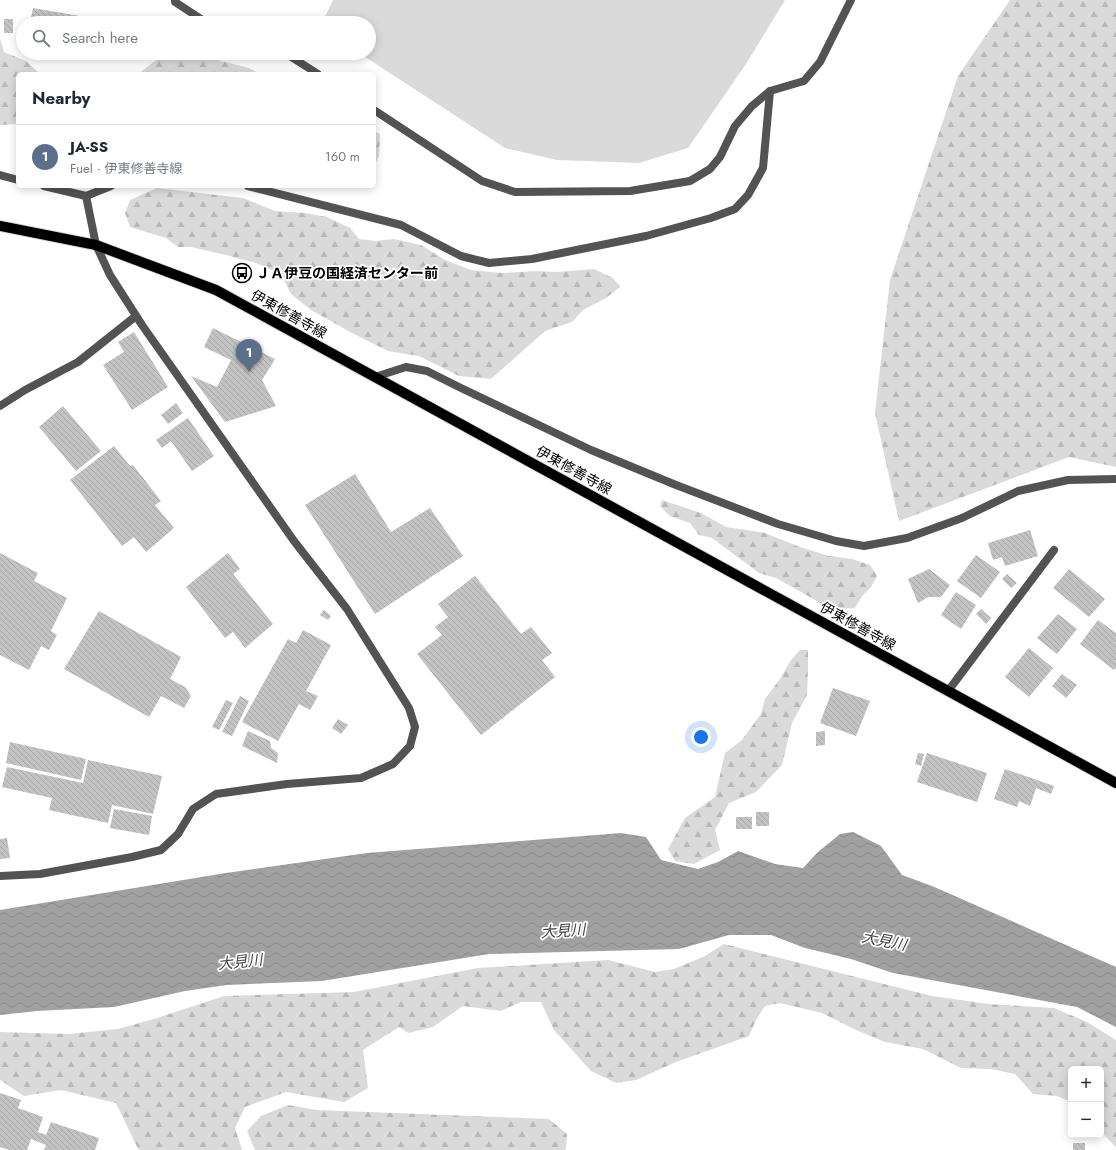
<!DOCTYPE html>
<meta charset="utf-8">
<style>
body{margin:0;font-family:Jost,"Noto Sans JP",sans-serif;background:#f6f6f7;color:#1f2937}
.controls{position:absolute;right:12px;bottom:12px;display:grid;overflow:hidden;border-radius:6px;box-shadow:0 2px 10px #0003}
.controls button{width:36px;height:36px;display:grid;place-items:center;padding:0;border:0;border-bottom:1px solid #e0e1e3;background:#fff;color:#1f2937;font:20px sans-serif}
.you{position:absolute;left:701px;top:737px;width:14px;height:14px;margin:-10px;border:3px solid #fff;border-radius:50%;background:#1a73e8;box-shadow:0 0 0 6px #1a73e833}
.badge{display:grid;place-items:center;width:26px;height:26px;border-radius:50%;background:#000;color:#fff;font-size:13px;font-weight:700}
.pin{position:absolute;translate:-50% -33px;filter:drop-shadow(0 1px 2px #0008)}
.pin::after{content:'';position:absolute;top:21px;width:14px;height:12px;background:inherit;clip-path:polygon(0 0,100% 0,50% 100%)}
.list{margin:0;padding:0;list-style:none}
h2{display:flex;justify-content:space-between;align-items:center;height:52px;margin:0;padding:0 16px;font-size:17px}
h2 small{font-size:13px;font-weight:400;color:#747a83}
.list li{display:grid;grid-template-columns:26px 1fr auto;gap:12px;align-items:center;box-sizing:border-box;height:64px;padding:0 16px;border-top:1px solid #e0e1e3}
.list b{display:block;font-size:15px;white-space:nowrap}
.list p{margin:0;font-size:13px;white-space:nowrap;color:#747a83}
.list em{font-size:13px;font-style:normal;color:#747a83}
.icon{flex:none;width:22px;height:22px;fill:none;stroke:currentColor;stroke-width:2;stroke-linecap:round;stroke-linejoin:round}
.map{position:relative;flex:none;width:1116px;height:1150px;overflow:hidden}
.search{position:absolute;background:#fff;box-shadow:0 2px 10px #0003;left:16px;top:16px;width:360px;height:44px;display:flex;align-items:center;gap:10px;box-sizing:border-box;padding:0 14px;border-radius:22px;color:#747a83;font-size:15px}
.panel{position:absolute;background:#fff;box-shadow:0 2px 10px #0003;left:16px;top:72px;width:360px;height:116px;border-radius:6px}
.map>svg:first-child{display:block}
.forest{fill:url(#forest-firs)}
.park{fill:#dadada}
.water{fill:url(#water-waves)}
.building{fill:url(#building-back-hatch)}
.lines{fill:none;stroke-linecap:round;stroke-linejoin:round}
.primary-casing{stroke:#dbdbdb;stroke-width:12}
.lane{stroke:#535353;stroke-width:8}
.street{stroke:#535353;stroke-width:8}
.primary{stroke:#000;stroke-width:10}
.labels{text-anchor:middle;dominant-baseline:central;stroke-width:3.5;stroke-linejoin:round;paint-order:stroke}
.poi-label{font-size:14px;font-weight:bold;fill:#000;stroke:#fff;text-anchor:start}
.street-label{font-size:14px;fill:#000;stroke:#fff}
.water-label{font-size:15px;font-style:italic;fill:#424242;stroke:#fff}
</style>
<div class="map">
<svg width="1116" height="1150" viewBox="0 0 1116 1150">
<defs>
<pattern id="forest-firs" width="22" height="20" patternUnits="userSpaceOnUse"><rect width="22" height="20" fill="#dadada"/><path d="M5 1l3.5 6h-7zM16 11l3.5 6h-7z" fill="#b9b9b9"/></pattern>
<pattern id="water-waves" width="16" height="10" patternUnits="userSpaceOnUse"><rect width="16" height="10" fill="#a1a1a1"/><path d="M0 5q4-4 8 0t8 0" fill="none" stroke="#898989"/></pattern>
<pattern id="building-back-hatch" width="6" height="6" patternUnits="userSpaceOnUse"><rect width="6" height="6" fill="#c3c3c3"/><path d="M-1 5l2 2M0 0l6 6M5-1l2 2" fill="none" stroke="#a6a6a6"/></pattern>
</defs>
<rect width="100%" height="100%" fill="#fff"/>
<g class="forest">
<polygon points="1010,0 1116,0 1116,467 1069,457 899,521 875,413 890,280 958,76"/>
<polygon points="0,24 0,38 4,52 26,61 40,74 18,74 18,124 0,125"/>
<polygon points="193,54 249,68 260,74 138,74 160,57"/>
<polygon points="374,131 380,134 379,156 374,166"/>
<polygon points="157,188 243,198 275,211 305,213 327,217 350,228 359,239 376,241 394,239 421,245 445,260 471,270 502,273 536,271 557,272 594,269 613,278 620,287 606,298 583,310 572,322 545,331 491,379 459,376 419,356 388,351 352,333 311,310 291,294 281,274 256,263 226,255 191,247 178,247 166,238 130,227 125,213 130,200"/>
<polygon points="662,500 701,513 726,527 765,533 800,547 829,556 852,559 870,565 877,576 871,587 862,596 855,608 831,609 776,578 759,573 712,538 699,535 690,523 670,516 660,506"/>
<polygon points="800,650 808,650 808,670 807,695 792,723 782,765 756,792 729,803 715,830 720,850 694,864 675,861 668,849 685,818 715,797 725,753 741,741 761,714 765,699 780,679 791,660"/>
<polygon points="724,944 932,996 989,1004 1054,1008 1087,1022 1116,1040 1116,1147 1101,1132 1101,1069 1071,1069 1071,1102 1057,1096 1033,1094 1015,1074 991,1069 961,1068 923,1049 885,1042 856,1030 822,1013 780,1003 765,1006 756,1020 749,1036 676,1062 636,1080 616,1083 591,1071 554,1030 541,1002 521,1002 501,1011 463,1006 433,1027 408,1033 399,1027 363,1050 368,1088 344,1102 286,1092 245,1107 235,1128 242,1150 140,1150 138,1149 116,1103 61,1090 24,1096 0,1080 0,1032 69,1034 118,1029 154,1019 224,996 354,992 478,968 608,960 655,972 674,969 705,956"/>
<polygon points="288,1105 317,1110 549,1119 567,1134 566,1149 564,1150 255,1150 247,1131 261,1116"/>
</g>
<polygon class="park" points="333,0 785,0 746,64 688,148 639,163 557,160 505,148 359,53 369,53 369,23 322,23"/>
<polygon class="water" points="853,832 881,846 902,875 932,886 1116,967 1116,1027 1077,1007 893,973 851,959 805,948 771,935 729,935 679,949 489,954 322,981 227,985 185,991 114,1007 37,1011 0,1015 0,910 226,873 367,853 621,833 646,837 661,860 698,869 718,862 738,851 775,864 803,868 818,852 840,834"/>
<g class="building">
<polygon points="33,8 103,20 102,23 30,23"/>
<rect x="4" y="19" width="9" height="14"/>
<polygon points="213,328 275,359 262,380 276,406 225,422 191,376 217,387 231,360 204,347"/>
<polygon points="134,332 168,387 132,410 103,365 124,352 118,342"/>
<polygon points="176,403 183,413 168,424 161,415"/>
<polygon points="63,406 101,451 76,471 39,427"/>
<polygon points="188,418 214,456 192,471 171,441 162,448 156,440"/>
<polygon points="114,446 130,466 133,465 161,501 155,505 174,528 146,552 134,537 122,546 70,480"/>
<polygon points="355,474 391,532 430,508 463,556 375,614 305,505"/>
<polygon points="1030,530 1038,556 1005,566 1002,557 993,560 988,543"/>
<polygon points="0,553 38,573 34,581 67,598 51,631 57,635 49,650 41,646 29,670 0,655"/>
<polygon points="228,553 240,569 233,574 273,624 245,648 233,632 225,638 186,587"/>
<polygon points="976,555 1000,572 981,598 957,581"/>
<polygon points="929,569 950,585 941,597 928,597 918,603 908,579"/>
<polygon points="1069,569 1105,599 1089,617 1053,588"/>
<polygon points="1007,574 1017,583 1011,588 1002,579"/>
<polygon points="475,576 521,634 531,627 552,653 542,660 555,677 481,735 417,654 442,635 435,627 448,617 438,604"/>
<polygon points="956,592 976,605 961,629 941,615"/>
<polygon points="981,609 991,618 986,624 976,614"/>
<polygon points="324,610 331,616 328,620 320,615"/>
<polygon points="99,611 181,657 170,679 185,687 191,696 184,708 161,696 149,717 64,669"/>
<polygon points="1058,614 1077,629 1057,654 1037,638"/>
<polygon points="1098,620 1116,633 1116,668 1114,670 1080,644"/>
<polygon points="303,630 331,645 306,691 318,696 310,710 299,704 278,741 242,722 288,639 296,643"/>
<polygon points="1029,648 1053,668 1029,697 1005,677"/>
<polygon points="1062,674 1077,685 1066,698 1052,686"/>
<polygon points="833,688 870,701 856,736 820,723"/>
<polygon points="240,696 249,701 232,736 222,732"/>
<polygon points="226,700 233,703 219,730 212,727"/>
<polygon points="338,719 348,725 341,734 332,728"/>
<polygon points="248,731 270,741 271,748 278,753 277,763 242,746"/>
<polygon points="825,731 825,745 816,746 816,732"/>
<polygon points="10,742 86,759 81,780 6,763"/>
<polygon points="918,753 924,754 921,766 915,764"/>
<polygon points="927,753 987,773 977,802 917,782"/>
<polygon points="88,760 162,776 153,814 112,805 108,823 49,810 52,798 2,787 7,767 83,783"/>
<polygon points="1005,769 1054,786 1051,794 1036,788 1030,806 1019,801 1017,807 994,799"/>
<polygon points="114,809 152,816 149,835 110,828"/>
<rect x="756" y="812" width="13" height="14"/>
<rect x="736" y="817" width="16" height="12"/>
<polygon points="7,838 10,858 0,859 0,839"/>
<polygon points="0,1093 21,1100 18,1108 43,1117 38,1132 46,1135 51,1122 99,1138 95,1150 44,1150 46,1145 31,1139 27,1150 9,1150 0,1147"/>
<rect x="1073" y="1143" width="12" height="7"/>
</g>
<g class="lines">
<g class="primary-casing">
<polyline id="primary" points="0,226 96,245 216,290 1116,783"/>
</g>
<g class="lane">
<polyline points="375,377 406,367 427,371 461,388 591,450 676,485 778,524 836,541 864,546 907,538 962,518 1018,491 1068,480 1116,479"/>
<polyline points="0,406 25,390 78,362 136,316"/>
<polyline points="948,691 1054,550"/>
</g>
<g class="street">
<polyline points="175,0 175,2 204,21 211,23"/>
<polyline points="285,53 318,74"/>
<polyline points="374,110 482,181 515,192 630,191 690,181 710,169 720,157 735,126 752,106 770,91 804,81 820,62 851,0"/>
<polyline points="0,175 18,180"/>
<polyline points="248,186 401,225 461,256 489,263 532,259 646,236 711,218 735,209 748,195 763,168 770,91"/>
<polyline points="86,196 111,186"/>
<polyline points="0,876 40,874 132,857 161,850 178,834 193,809 216,794 287,784 361,778 393,764 410,746 415,727 409,708 347,609 294,541 142,325 110,275 96,245 86,196 44,186"/>
</g>
<use href="#primary" class="primary"/>
</g>
<defs>
<g id="bus-ring" transform="scale(1)"><circle r="9.5" fill="#fff" stroke="#000" stroke-width="1.5"/><path d="M-5-6H5V4H4V6H2V4H-2V6H-4V4H-5ZM-3.5-4V0h7V-4ZM-3.5 1.2v1.5H-2V1.2ZM2 1.2v1.5H3.5V1.2Z" fill="#000"/></g>
</defs>
<g fill-rule="evenodd">
<use href="#bus-ring" x="242" y="273"/>
</g>
<g class="labels">
<g class="poi-label">
<text x="256" y="273">ＪＡ伊豆の国経済センター前</text>
</g>
<g class="street-label">
<text transform="translate(289 314) rotate(29)">伊東修善寺線</text>
<text transform="translate(574 470) rotate(29)">伊東修善寺線</text>
<text transform="translate(858 626) rotate(29)">伊東修善寺線</text>
</g>
<g class="water-label">
<text transform="translate(563 931) rotate(-4)">大見川</text>
<text transform="translate(884 941) rotate(11)">大見川</text>
<text transform="translate(240 962) rotate(-6)">大見川</text>
</g>
</g>
</svg>
<div class="controls">
<button>+</button>
<button>−</button>
</div>
<div class="you"></div>
<div class="pin badge" style="left:249px;top:372px;background:#5c6f8a">1</div>
<div class="search"><svg class="icon" aria-label="search" viewBox="0 0 24 24"><circle cx="10" cy="10" r="6"/><path d="M15 15l6 6"/></svg>Search here</div>
<section class="panel">
<h2>Nearby<small></small></h2>
<ul class="list">
<li><span class="badge" style="background:#5c6f8a">1</span><div><b>JA-SS</b><p>Fuel · 伊東修善寺線</p></div><em>160 m</em></li>
</ul>
</section>
</div>
